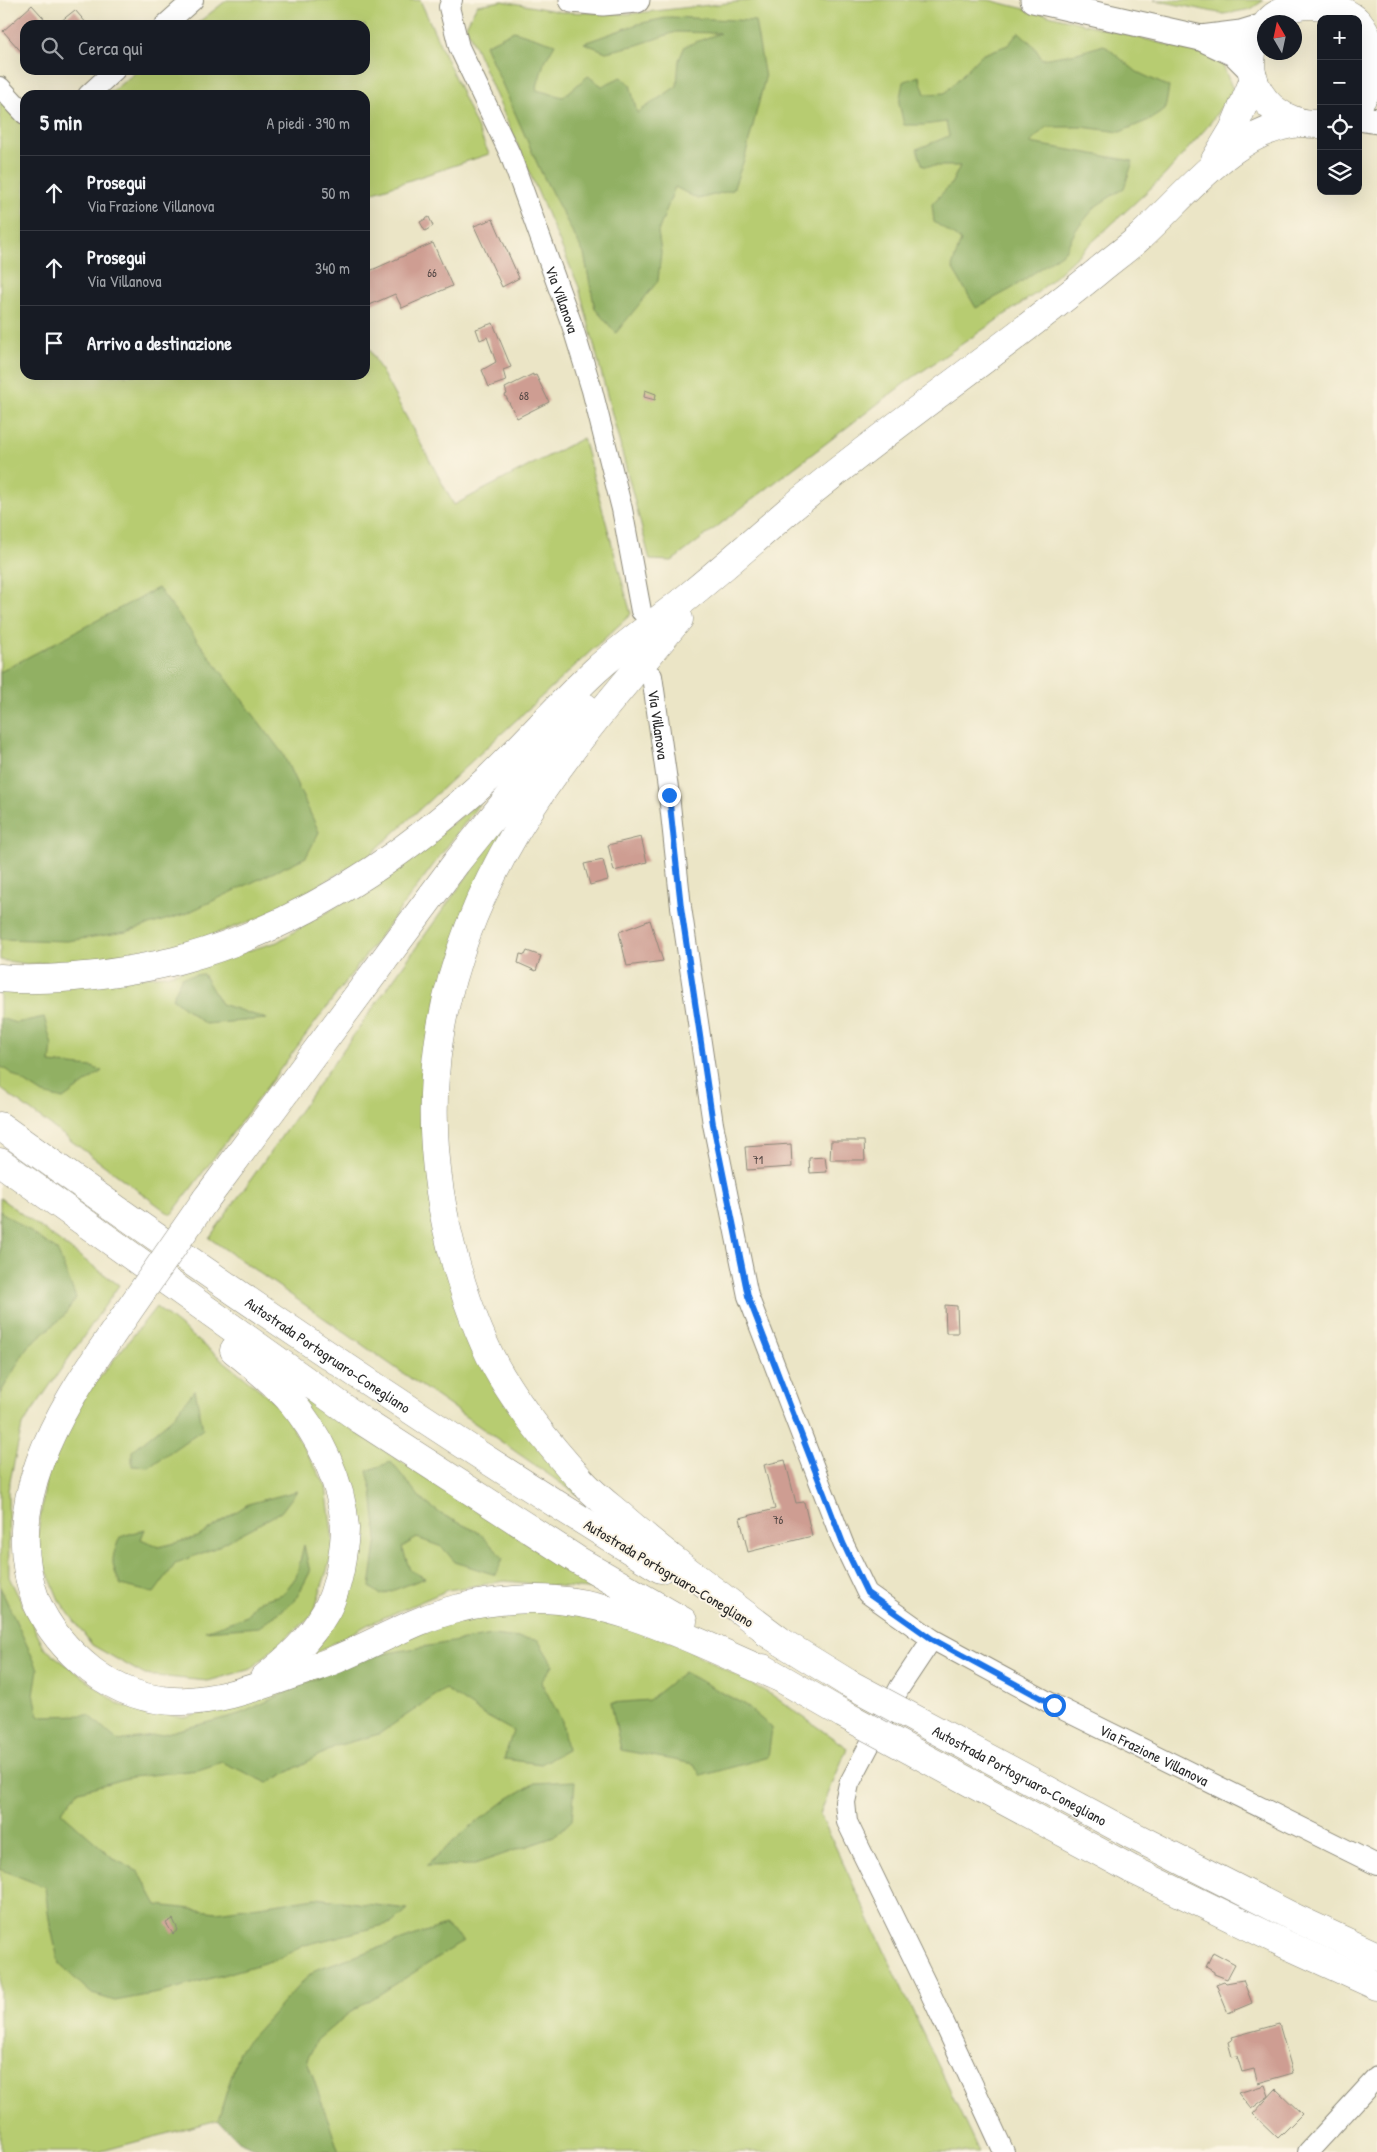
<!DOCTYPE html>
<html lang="it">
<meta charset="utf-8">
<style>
body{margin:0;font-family:"Patrick Hand",sans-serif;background:#242831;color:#f1f3f6}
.controls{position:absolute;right:15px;top:15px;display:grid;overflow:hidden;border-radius:10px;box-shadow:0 5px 20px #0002}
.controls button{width:45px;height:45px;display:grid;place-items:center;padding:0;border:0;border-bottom:1px solid #363941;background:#171b24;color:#f1f3f6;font:25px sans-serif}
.compass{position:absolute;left:1257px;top:15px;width:45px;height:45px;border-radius:50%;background:#171b24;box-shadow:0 5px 20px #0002;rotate:351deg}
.stop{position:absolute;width:15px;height:15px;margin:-11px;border:4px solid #1a73e8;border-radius:50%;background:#fff}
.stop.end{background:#1a73e8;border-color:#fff;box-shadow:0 1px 5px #0008}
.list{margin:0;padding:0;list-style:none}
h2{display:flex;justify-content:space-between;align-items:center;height:65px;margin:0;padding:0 20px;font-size:21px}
h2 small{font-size:16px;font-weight:400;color:#9ea1a6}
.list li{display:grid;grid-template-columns:32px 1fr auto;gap:15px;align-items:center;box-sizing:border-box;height:75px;padding:0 20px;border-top:1px solid #363941}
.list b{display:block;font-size:19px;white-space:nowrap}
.list p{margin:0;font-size:16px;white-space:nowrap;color:#9ea1a6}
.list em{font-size:16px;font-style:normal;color:#9ea1a6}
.icon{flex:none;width:28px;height:28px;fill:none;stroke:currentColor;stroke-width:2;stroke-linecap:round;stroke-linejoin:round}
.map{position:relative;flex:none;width:1377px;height:2152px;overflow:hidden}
.search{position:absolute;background:#171b24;box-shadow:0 5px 20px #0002;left:20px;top:20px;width:350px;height:55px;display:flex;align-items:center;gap:12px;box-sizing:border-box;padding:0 18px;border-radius:15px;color:#9ea1a6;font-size:19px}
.panel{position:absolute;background:#171b24;box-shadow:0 5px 20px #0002;left:20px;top:90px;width:350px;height:290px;border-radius:15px}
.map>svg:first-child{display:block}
.green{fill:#b7cc71;stroke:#717c4e}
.forest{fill:#91b063;stroke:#5e6e47}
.building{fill:#ce9d92}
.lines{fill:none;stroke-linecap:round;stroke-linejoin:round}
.minor-casing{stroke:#8b8878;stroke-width:22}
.tertiary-casing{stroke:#8b8878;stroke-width:27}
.primary-casing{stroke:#8b8878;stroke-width:29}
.motorway-casing{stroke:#8b8878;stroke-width:29}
.minor{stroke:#fff;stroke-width:20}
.tertiary{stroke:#fff;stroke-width:25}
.primary{stroke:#fff;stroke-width:28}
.motorway{stroke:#fff;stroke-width:28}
.motorway-bridge-casing{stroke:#8b8878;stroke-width:29;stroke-linecap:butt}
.motorway-bridge{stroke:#fff;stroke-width:28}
.route{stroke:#1a73e8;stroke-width:6}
.labels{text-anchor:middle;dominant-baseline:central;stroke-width:4;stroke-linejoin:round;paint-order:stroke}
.number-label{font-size:12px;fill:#544845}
.street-label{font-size:15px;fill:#2b2b2b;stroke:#fcf5e5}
</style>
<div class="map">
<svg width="1377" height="2152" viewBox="0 0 1377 2152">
<rect width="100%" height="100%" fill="#fcf5e5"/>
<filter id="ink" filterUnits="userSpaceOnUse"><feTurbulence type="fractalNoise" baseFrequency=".02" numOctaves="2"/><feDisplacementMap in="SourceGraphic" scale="10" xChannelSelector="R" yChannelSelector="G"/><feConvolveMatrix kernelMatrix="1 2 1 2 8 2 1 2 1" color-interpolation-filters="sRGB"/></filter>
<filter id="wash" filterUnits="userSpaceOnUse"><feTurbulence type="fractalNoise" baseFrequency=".0096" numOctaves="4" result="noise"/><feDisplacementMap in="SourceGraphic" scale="20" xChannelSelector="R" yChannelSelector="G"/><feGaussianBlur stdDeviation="1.12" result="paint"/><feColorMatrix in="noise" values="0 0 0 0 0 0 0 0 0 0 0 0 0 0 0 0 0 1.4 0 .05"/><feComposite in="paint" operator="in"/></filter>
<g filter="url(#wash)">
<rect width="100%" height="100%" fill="#ebe5c6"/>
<g class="green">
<polygon points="227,0 420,0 489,154 365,195 365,95 107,95 139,70 365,70 365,25 195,25"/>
<polygon points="755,0 989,0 1220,58 1233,90 1208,126 1164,176 1038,292 905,383 672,561 650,560 579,287 466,26 477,5 503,1 561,12 628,14"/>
<polygon points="1154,0 1264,0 1251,9 1224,14"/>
<polygon points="0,85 25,110 25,375 365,375 365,341 454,505 583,438 631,614 369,856 265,916 153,956 27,964 0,960"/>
<polygon points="482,800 171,1215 0,1088 0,989 166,975 277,942 377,882"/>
<polygon points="512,813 436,1000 443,1254 585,1500 209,1238"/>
<polygon points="0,1198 119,1285 22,1426 8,1490 9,1577 44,1648 120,1705 184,1718 269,1696 448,1621 525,1605 576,1608 676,1643 772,1695 847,1748 820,1814 979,2152 293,2152 270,2106 98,2152 0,2152"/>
<polygon points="156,1307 279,1405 326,1486 334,1549 313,1614 251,1669 208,1681 145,1675 92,1645 59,1600 36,1545 46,1479 83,1398"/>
<polygon points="299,1395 599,1590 505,1581 448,1590 369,1624 314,1654 352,1587 355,1519"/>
</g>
<g class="forest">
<polygon points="670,17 755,21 765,78 745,157 733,190 698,199 675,187 658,232 661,252 658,281 616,333 595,309 584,254 541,172 485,45 514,31 555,44 544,63 536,90 563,97 588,76 602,86 621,77 630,84 637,113 677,86 679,60 685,46 720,33 676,32 637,45 606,52 584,43 638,24"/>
<polygon points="1019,32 1033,45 1042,59 1077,53 1104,45 1137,72 1169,87 1165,110 1149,120 1120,132 1082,127 1046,127 1030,143 1133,161 1124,188 1096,206 1076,230 1065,251 1011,289 976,308 952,267 961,240 934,222 932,204 951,184 960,166 923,166 917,149 949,136 946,122 923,125 904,125 899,103 903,82 919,76 925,94 945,93 981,55 1008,45"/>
<polygon points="158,588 283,754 319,832 306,857 185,914 126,932 67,941 0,939 0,672"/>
<polygon points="203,974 221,1004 267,1019 205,1024 172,998 182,977"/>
<polygon points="44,1017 52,1045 50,1063 92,1067 102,1071 63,1099 43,1094 0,1066 0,1018 16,1023"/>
<polygon points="0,1211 57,1250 76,1298 63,1317 28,1346 0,1394"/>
<polygon points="195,1390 203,1429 149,1467 132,1466 132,1451 172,1418"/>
<polygon points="391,1462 422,1500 441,1514 480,1533 503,1558 496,1575 455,1562 442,1547 417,1538 402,1547 410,1570 425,1578 381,1595 370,1587 377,1538 372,1491 367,1471"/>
<path d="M 297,1491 L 281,1512 L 215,1548 L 176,1563 L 154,1593 L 121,1585 C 110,1563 111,1559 120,1537 L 145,1529 L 141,1539 L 159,1547 L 198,1537 L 248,1504 Z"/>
<polygon points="304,1545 310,1572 295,1601 259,1627 205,1631 247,1616 256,1602 283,1594 296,1577"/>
<polygon points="0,1587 38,1669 34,1694 39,1716 89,1715 118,1741 159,1735 240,1714 359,1658 492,1635 538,1640 553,1665 541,1682 562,1721 567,1750 541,1764 504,1759 513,1731 484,1715 445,1689 379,1734 336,1746 268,1783 222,1762 198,1770 132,1777 79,1791 61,1812 114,1859 139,1872 157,1905 217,1912 316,1898 408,1909 392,1923 305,1945 277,1959 254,1966 163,1992 115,2001 92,1994 59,1964 49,1919 45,1887 0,1869"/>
<polygon points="684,1672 745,1705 772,1728 768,1757 701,1776 694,1764 621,1750 611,1703 649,1700"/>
<polygon points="575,1781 572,1820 554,1837 472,1865 426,1866 466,1830 509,1798 535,1783"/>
<polygon points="445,1925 464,1941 348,2014 317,2040 307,2060 339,2152 264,2152 238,2141 218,2120 239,2051 301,1983 317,1969"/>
</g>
<g id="blocks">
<g class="building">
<polygon points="32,5 50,25 25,25 25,56 3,31"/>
<polygon points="75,10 88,25 56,25"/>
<polygon points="429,217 433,226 425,231 420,222"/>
<polygon points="493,219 519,278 502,287 474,226"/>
<polygon points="433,243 452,286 402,308 395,294 365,307 365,273"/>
<polygon points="493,323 511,367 503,370 506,381 489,387 482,370 496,362 487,337 480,340 476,329"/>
<polygon points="533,374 533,376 536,375 549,402 517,418 505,395 507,394 505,388"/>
<polygon points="645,390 656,394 655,400 644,397"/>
<polygon points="641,837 647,862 614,871 608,845"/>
<polygon points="603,860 608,880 590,885 584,864"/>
<polygon points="650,920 663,961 627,966 619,932"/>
<polygon points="527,951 541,956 536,971 518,963 520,954 525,955"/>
<polygon points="831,1141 864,1141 865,1160 830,1160"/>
<polygon points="791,1144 792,1167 747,1170 745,1147"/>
<polygon points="825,1157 827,1172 810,1173 809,1158"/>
<polygon points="945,1305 957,1306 958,1333 946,1333"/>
<polygon points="785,1460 796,1503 804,1502 812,1536 748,1552 740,1518 775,1509 764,1465"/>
<polygon points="173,1919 178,1930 173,1934 166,1923"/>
<polygon points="1213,1952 1235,1964 1227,1979 1214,1974 1214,1972 1206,1967"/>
<polygon points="1243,1980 1252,2003 1228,2013 1216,1984 1224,1981 1226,1983"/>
<polygon points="1279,2024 1293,2073 1258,2083 1254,2069 1242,2072 1237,2056 1232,2057 1228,2042 1233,2039 1232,2037"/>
<polygon points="1265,2085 1269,2096 1251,2109 1238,2093"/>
<polygon points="1276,2089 1302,2114 1278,2138 1253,2114"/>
</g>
</g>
</g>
<g filter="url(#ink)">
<use href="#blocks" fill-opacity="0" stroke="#8b8878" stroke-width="1"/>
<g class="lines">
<g class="minor-casing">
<g id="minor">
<path id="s1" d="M 452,0 L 449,7 L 459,47 L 510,154 L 572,325 L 592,390 L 622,509 L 641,611"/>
<polyline points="165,25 193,0"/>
<polyline points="0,87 25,114"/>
<polyline points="88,95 115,70"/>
<path id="s2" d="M 652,676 L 669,795 L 681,907 L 713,1124 L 748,1296 L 843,1543 L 867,1593 L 932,1639 L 1054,1705 L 1377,1865"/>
<polyline points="932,1639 900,1687 849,1784 845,1802 847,1822 928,1988 1004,2152"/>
<polyline points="1308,2152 1377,2077"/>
</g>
</g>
<g class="tertiary-casing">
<g id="tertiary">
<polyline points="572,0 603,3 637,0"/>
<polyline points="1033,0 1201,38 1235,54 1252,71"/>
<polyline points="1201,38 1241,33 1264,26"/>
<polyline points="1358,118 1377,121"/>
</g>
</g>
<g class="primary-casing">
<g id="primary">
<path d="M 1268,22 C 1287,0 1332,0 1355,19"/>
<path d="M 1358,22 C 1377,45 1377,80 1358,104"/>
<path d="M 1264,27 C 1230,71 1268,127 1321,124"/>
</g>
</g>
<g class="motorway-casing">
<g id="motorway">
<polyline points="1215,160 1233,130 1254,79"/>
<path d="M 679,619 C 622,687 563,754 517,830 C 434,969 411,1111 457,1268 C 468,1305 481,1343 501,1376 C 523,1413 551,1447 580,1479 C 592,1493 607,1504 621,1516 C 672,1561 728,1601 782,1642"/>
<path d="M 0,978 C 32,981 64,978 96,975 C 125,971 154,967 182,959 C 298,927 401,859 489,778 C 526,743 559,704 596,670 C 626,643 659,620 690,595 C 723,568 755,540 787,512 C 887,428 996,355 1097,272 C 1111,260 1127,249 1140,237 C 1185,196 1235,128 1300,123"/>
<path id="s3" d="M 0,1126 C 215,1281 435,1431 661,1569"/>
<polyline points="0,1162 361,1420 576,1559 683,1621"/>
<polyline points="206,1199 456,863 566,726 585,707"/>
<path d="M 111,1336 C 57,1413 0,1506 36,1601 C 48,1629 67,1651 91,1670 C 152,1717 212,1703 280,1679 C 299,1672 318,1667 337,1659 C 378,1642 417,1618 460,1608 C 483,1602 508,1600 531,1599 C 616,1597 702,1645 778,1677"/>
<path d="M 234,1350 C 253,1365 272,1381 288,1398 C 319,1433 342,1482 345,1528 C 345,1542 342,1556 340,1570 C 337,1584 333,1600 325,1613 C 310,1639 288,1659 264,1678"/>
<polyline points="767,1633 848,1683"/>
<polyline points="763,1668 843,1714"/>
<polyline points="1130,1834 1293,1917 1377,1956"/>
<polyline points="1131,1869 1285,1944 1377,1986"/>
</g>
</g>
<use href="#minor" class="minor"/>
<use href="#tertiary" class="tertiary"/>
<use href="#primary" class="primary"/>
<use href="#motorway" class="motorway"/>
<g class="motorway-bridge-casing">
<g id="motorway-bridge">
<polyline points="111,1336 206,1199"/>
<path id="s4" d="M 848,1683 L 1130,1834"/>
<polyline points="843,1714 1131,1869"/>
</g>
</g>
<use href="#motorway-bridge" class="motorway-bridge"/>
</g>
</g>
<g class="lines" filter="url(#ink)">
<polyline class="route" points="669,795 681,907 713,1124 748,1296 843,1543 867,1593 932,1639 1054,1705"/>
</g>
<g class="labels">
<g class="number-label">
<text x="432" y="272">66</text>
<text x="524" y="395">68</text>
<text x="758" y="1159">71</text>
<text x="778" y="1519">76</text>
</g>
<g class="street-label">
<text stroke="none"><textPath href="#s1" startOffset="322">Via Villanova</textPath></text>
<text stroke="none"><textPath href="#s2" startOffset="49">Via Villanova</textPath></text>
<text stroke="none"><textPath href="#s3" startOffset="400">Autostrada Portogruaro-Conegliano</textPath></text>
<text transform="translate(669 1573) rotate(31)">Autostrada Portogruaro-Conegliano</text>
<text stroke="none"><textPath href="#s2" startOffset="1278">Via Frazione Villanova</textPath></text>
<text stroke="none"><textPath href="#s4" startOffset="195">Autostrada Portogruaro-Conegliano</textPath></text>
</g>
</g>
</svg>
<div class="controls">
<button>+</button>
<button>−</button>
<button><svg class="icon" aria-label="locate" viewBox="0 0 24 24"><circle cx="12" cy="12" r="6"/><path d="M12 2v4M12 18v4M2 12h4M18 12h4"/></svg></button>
<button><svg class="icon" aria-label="layers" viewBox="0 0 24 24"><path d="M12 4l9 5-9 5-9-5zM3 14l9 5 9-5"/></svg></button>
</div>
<svg class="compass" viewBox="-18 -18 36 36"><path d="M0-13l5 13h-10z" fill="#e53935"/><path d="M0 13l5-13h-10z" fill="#9ea1a6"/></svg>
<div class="stop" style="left:1054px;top:1705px"></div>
<div class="stop end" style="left:669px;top:795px"></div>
<div class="search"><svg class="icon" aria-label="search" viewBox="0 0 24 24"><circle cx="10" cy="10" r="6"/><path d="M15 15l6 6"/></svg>Cerca qui</div>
<section class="panel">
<h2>5 min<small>A piedi · 390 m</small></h2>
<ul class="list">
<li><svg class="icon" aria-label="ahead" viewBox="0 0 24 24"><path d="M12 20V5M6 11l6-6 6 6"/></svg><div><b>Prosegui</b><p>Via Frazione Villanova</p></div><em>50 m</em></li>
<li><svg class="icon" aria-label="ahead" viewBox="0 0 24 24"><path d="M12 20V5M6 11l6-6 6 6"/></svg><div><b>Prosegui</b><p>Via Villanova</p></div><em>340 m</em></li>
<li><svg class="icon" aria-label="arrive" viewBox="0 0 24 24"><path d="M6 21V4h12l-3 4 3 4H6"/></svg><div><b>Arrivo a destinazione</b></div></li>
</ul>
</section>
</div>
